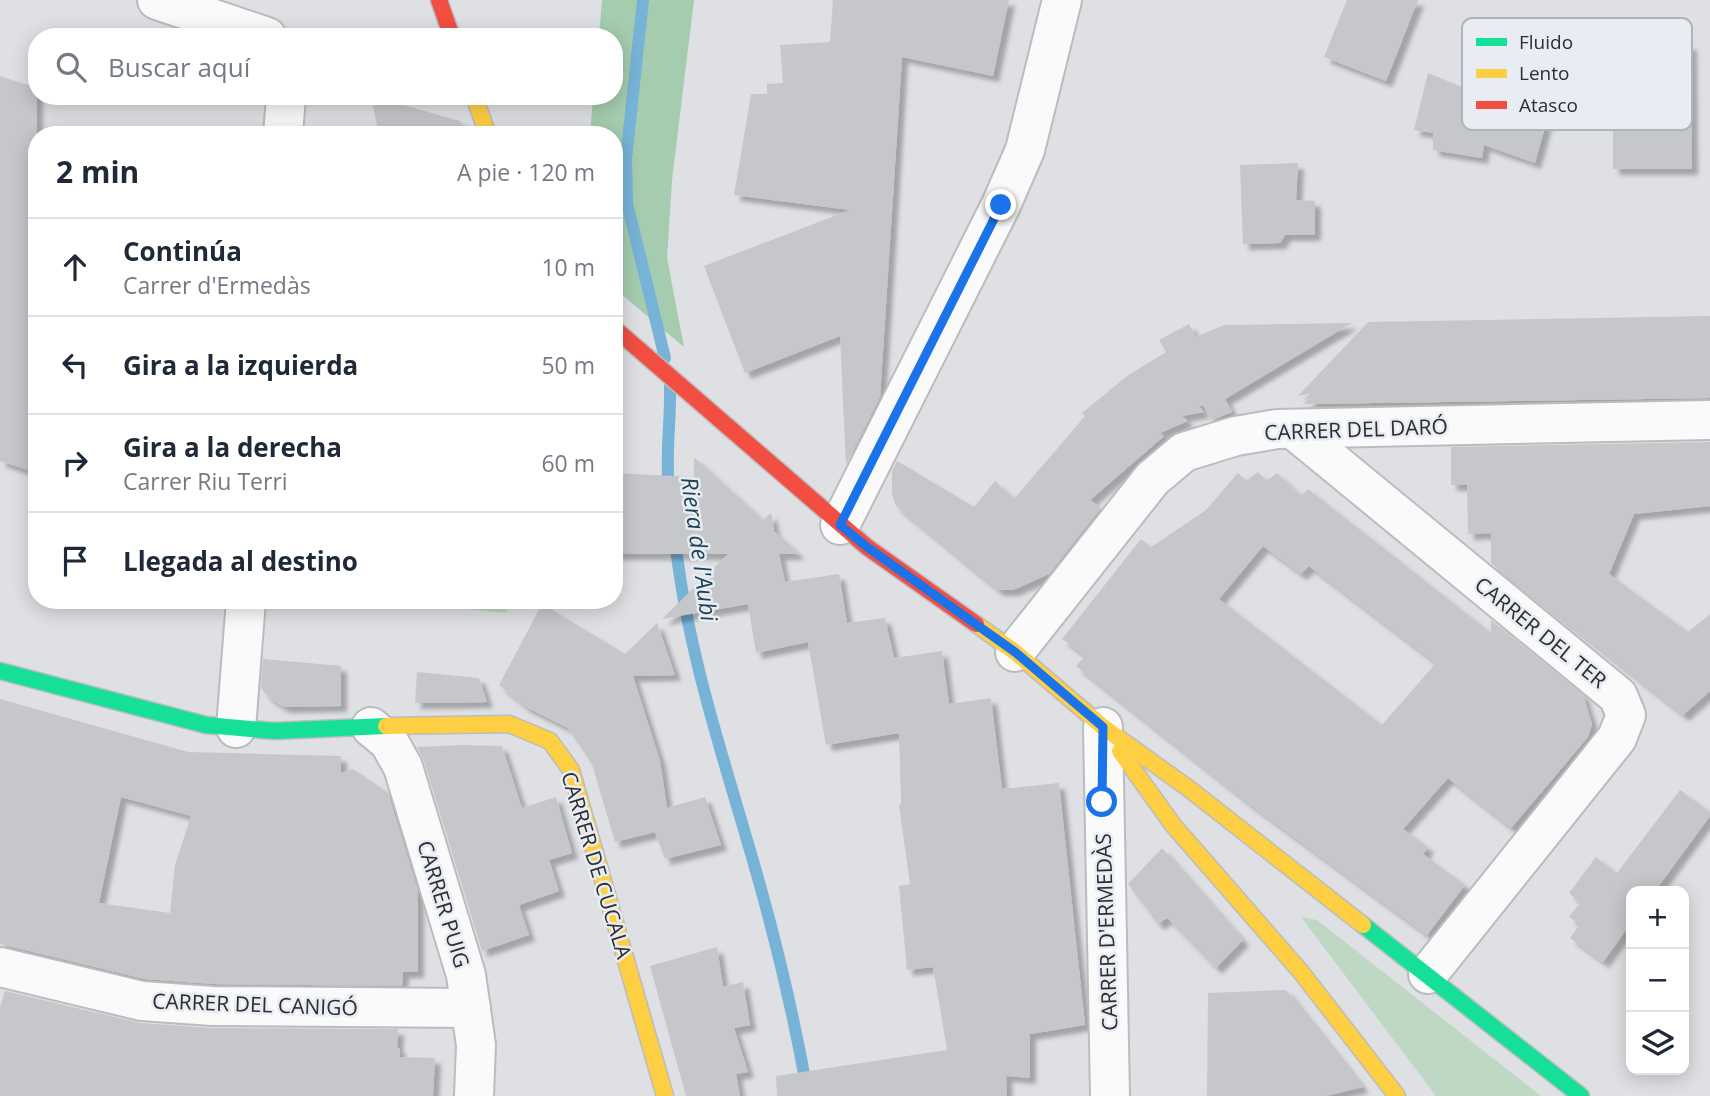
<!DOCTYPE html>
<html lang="es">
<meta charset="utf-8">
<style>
body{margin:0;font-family:"Open Sans",sans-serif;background:#f2f2f3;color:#1f2937}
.controls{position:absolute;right:21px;bottom:21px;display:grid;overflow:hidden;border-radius:14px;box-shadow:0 4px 18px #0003}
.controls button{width:63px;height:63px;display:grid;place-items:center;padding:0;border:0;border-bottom:2px solid #e0e1e3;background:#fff;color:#1f2937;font:35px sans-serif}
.stop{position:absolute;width:21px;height:21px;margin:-16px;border:5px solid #1a73e8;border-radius:50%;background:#fff}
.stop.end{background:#1a73e8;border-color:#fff;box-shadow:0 2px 7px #0008}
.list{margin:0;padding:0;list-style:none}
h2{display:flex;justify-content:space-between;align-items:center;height:91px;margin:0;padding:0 28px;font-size:30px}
h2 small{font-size:23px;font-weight:400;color:#747a83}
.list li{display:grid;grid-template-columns:46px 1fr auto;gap:21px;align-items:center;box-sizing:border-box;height:98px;padding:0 28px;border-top:2px solid #e0e1e3}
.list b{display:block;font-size:26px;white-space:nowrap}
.list p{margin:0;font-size:23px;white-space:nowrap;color:#747a83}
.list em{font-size:23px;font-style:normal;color:#747a83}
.icon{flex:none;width:38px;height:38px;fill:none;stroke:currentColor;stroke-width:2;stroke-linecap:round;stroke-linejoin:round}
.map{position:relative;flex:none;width:1710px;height:1096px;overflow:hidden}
.search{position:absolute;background:#fff;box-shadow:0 4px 18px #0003;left:28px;top:28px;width:595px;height:77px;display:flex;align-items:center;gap:18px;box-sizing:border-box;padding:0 24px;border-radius:28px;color:#747a83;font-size:26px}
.panel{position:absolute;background:#fff;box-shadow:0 4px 18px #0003;left:28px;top:126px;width:595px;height:483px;border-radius:28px}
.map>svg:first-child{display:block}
.green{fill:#bed8c3}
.forest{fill:#a5ccae}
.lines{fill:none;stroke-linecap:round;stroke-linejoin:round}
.stream{stroke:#77b3d7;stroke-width:12}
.building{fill:#c5c7ca;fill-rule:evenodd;filter:url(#shadow)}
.street-casing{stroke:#babcbf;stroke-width:42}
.fast-casing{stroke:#babcbf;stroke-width:19}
.slow-casing{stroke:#babcbf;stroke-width:19}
.jam-casing{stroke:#babcbf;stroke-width:19}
.street{stroke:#fafafb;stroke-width:38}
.fast{stroke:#16e098;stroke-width:16}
.slow{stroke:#ffcf43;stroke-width:16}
.jam{stroke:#f24e42;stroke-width:16}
.route{stroke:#1a73e8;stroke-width:9}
.labels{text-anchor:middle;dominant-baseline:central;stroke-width:5;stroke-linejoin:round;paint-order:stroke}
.street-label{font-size:21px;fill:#2c2e30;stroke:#e8edf3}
.water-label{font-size:23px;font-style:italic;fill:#1e4358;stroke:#e8edf3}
.key{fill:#e8edf3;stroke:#b0b4b8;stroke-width:2}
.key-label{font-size:19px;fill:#2c2e30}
</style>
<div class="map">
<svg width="1710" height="1096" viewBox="0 0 1710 1096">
<defs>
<filter id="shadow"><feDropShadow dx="6" dy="6" stdDeviation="2" flood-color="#0004"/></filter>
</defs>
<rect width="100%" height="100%" fill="#dee0e3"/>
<g class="green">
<polygon points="432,600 508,600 507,613 431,606"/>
<polygon points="1301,917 1317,920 1541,1096 1436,1096"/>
</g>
<polygon class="forest" points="602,0 694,0 672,180 667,258 684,347 614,288 614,135 590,135 593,96 614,96 614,37 599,37"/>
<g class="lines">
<g class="stream">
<polyline points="643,0 626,159 627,203 665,358"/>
<path d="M 669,490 C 665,455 671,422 670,386"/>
<path d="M 675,539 C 688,660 729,773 761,889 C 780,957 796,1027 808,1096"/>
</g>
</g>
<g class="building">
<polygon points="833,0 1009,0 993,76 902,57 880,397 846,465 840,336 745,373 704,266 850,210 734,195 751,94 767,94 767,84 783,83 780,45 830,42"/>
<polygon points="1347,0 1418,0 1386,81 1324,57"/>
<polygon points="1659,44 1691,44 1692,169 1613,169 1613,113 1626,113 1626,89 1659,89"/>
<polygon points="1471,67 1512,72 1510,84 1535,91 1527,115 1546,123 1535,163 1484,145 1482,158 1433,150 1433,133 1414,130 1428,73 1471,91"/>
<polygon points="0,76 37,88 37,473 0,461"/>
<polygon points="371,96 460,121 465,135 379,135"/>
<polygon points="1298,163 1296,200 1315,201 1315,235 1285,235 1280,243 1243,244 1240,165"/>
<polygon points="1710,316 1710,398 1304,404 1314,393 1298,396 1368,322"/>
<polygon points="1352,323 1225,399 1232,412 1212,420 1203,406 1199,406 1204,412 1182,416 1188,421 1160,433 1164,436 1090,500 1101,508 1049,574 1013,590 998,590 896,506 892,494 892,471 897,461 974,507 995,481 1014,499 1085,416 1082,413 1127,376 1166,352 1159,340 1189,324 1196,337 1224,325"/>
<polygon points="1710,442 1710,506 1634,514 1609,574 1688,632 1710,614 1710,691 1683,715 1491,563 1491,533 1468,534 1467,485 1451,485 1451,447"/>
<polygon points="694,457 763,520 771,513 774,531 799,554 779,554 785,582 839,574 847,623 885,618 894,658 942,651 949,704 991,698 1002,789 1059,783 1085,1025 1030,1034 1030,1078 1006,1076 1007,1096 777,1096 776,1076 947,1050 933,967 907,970 899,886 910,884 899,805 901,804 899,733 826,745 808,642 756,653 748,604 662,619 728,554 614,554 614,473 694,477"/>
<path d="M 1258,472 L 1266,481 L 1277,473 L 1301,496 L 1308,489 L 1491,633 L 1491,620 L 1583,695 L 1592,724 L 1588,737 L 1511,828 L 1448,778 L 1403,829 L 1428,847 L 1423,854 L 1465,885 L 1427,935 L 1248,803 L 1076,666 L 1085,656 L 1062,639 L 1141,539 L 1151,547 L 1206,510 L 1238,473 L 1246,481 ZM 1263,546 L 1301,574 L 1309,566 L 1436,663 L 1382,725 L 1219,599 Z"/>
<polygon points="542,604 625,654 657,623 675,675 633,676 660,761 667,808 705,797 721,845 665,859 655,832 615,842 592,764 568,728 526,707 499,685"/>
<polygon points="263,659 341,666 341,706 284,707 268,697 261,688"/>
<polygon points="417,672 479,678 487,702 415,703"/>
<path d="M 0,699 L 188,752 L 341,756 L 341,773 L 353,769 L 388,793 L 418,891 L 418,972 L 403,972 L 402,986 L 214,984 L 145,979 L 0,944 ZM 121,797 L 191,816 L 175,865 L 170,913 L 99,903 Z"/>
<polygon points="460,745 502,746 522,808 556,797 572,853 549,860 559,891 519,905 529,935 482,951 424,761 417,747"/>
<polygon points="1680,790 1710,812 1710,816 1655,891 1631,891 1631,923 1603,962 1570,938 1580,924 1569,917 1580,903 1569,893 1596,857 1617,873"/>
<polygon points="1162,848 1243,940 1216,968 1167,918 1158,924 1128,884"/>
<polygon points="717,947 723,987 743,982 750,1025 734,1028 748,1072 736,1074 740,1096 686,1096 650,966"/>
<polygon points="1286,990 1363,1087 1326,1096 1207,1096 1208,993"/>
<polygon points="5,991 140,1023 213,1028 398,1029 397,1048 400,1048 400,1057 435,1058 433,1096 0,1096 0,1007"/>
</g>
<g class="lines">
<g class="street-casing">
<g id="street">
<polyline points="157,0 267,37"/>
<polyline points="283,135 286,96"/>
<polyline points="1293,429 1618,696 1626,715 1617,738 1428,974"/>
<polyline points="840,525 1001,205 1025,150 1062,0"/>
<polyline points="1015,652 1152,479 1184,452 1236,436 1277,429 1710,420"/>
<polyline points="371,727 389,742 403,767 466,975 476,1045 474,1096"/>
<polyline points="1103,727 1110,1096"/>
<polyline points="236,728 246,600"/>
<polyline points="0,967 142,1001 213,1006 471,1008"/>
</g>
</g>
<g class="fast-casing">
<g id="fast">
<polyline points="0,671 206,725 274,731 386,726"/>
<polyline points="1363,925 1581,1096"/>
</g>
</g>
<g class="slow-casing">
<g id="slow">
<polyline points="474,96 488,135"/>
<polyline points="976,624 1015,652 1103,727 1188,788 1363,925"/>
<polyline points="386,726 509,724 550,741 571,770 665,1096"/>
<polyline points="1120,751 1173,825 1301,972 1397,1096"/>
</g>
</g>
<g class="jam-casing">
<g id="jam">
<polyline points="439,0 452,37"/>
<polyline points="614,328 867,547 976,624"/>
</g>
</g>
<use href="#street" class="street"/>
<use href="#fast" class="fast"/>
<use href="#slow" class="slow"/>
<use href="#jam" class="jam"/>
</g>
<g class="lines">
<polyline class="route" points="1001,205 840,525 867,547 1015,652 1103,727 1102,802"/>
</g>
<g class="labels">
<g class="street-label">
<text transform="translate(1356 429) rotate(-2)">CARRER DEL DARÓ</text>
<text transform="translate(1541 632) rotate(39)">CARRER DEL TER</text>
<text transform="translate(597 865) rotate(73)">CARRER DE CUCALA</text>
<text transform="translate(444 904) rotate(73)">CARRER PUIG</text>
<text transform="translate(1106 932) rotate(-92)">CARRER D'ERMEDÀS</text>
<text transform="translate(255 1004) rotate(2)">CARRER DEL CANIGÓ</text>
</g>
<g class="water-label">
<text transform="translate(700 549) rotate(82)">Riera de l'Aubi</text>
</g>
</g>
<rect x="1462" y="18" width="230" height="112" rx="10" class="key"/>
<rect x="1476" y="38" width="31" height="8" fill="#16e098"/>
<rect x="1476" y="69" width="31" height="9" fill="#ffcf43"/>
<rect x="1476" y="101" width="31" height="8" fill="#f24e42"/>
<g class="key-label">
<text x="1519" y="49">Fluido</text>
<text x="1519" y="80">Lento</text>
<text x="1519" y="112">Atasco</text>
</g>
</svg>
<div class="controls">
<button>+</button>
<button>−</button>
<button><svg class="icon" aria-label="layers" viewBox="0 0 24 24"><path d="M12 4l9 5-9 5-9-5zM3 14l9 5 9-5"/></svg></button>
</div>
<div class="stop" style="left:1102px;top:802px"></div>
<div class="stop end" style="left:1001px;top:205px"></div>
<div class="search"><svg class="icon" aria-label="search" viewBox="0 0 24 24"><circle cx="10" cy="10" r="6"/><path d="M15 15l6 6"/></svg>Buscar aquí</div>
<section class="panel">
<h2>2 min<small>A pie · 120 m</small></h2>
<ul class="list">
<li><svg class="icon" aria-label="ahead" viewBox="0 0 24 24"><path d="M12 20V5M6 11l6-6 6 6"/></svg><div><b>Continúa</b><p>Carrer d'Ermedàs</p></div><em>10 m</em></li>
<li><svg class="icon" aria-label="left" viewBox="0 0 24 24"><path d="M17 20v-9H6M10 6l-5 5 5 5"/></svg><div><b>Gira a la izquierda</b></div><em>50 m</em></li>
<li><svg class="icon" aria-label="right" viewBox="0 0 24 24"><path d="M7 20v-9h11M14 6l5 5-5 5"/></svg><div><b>Gira a la derecha</b><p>Carrer Riu Terri</p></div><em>60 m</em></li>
<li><svg class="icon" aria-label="arrive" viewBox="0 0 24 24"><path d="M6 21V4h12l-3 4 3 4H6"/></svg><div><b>Llegada al destino</b></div></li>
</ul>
</section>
</div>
